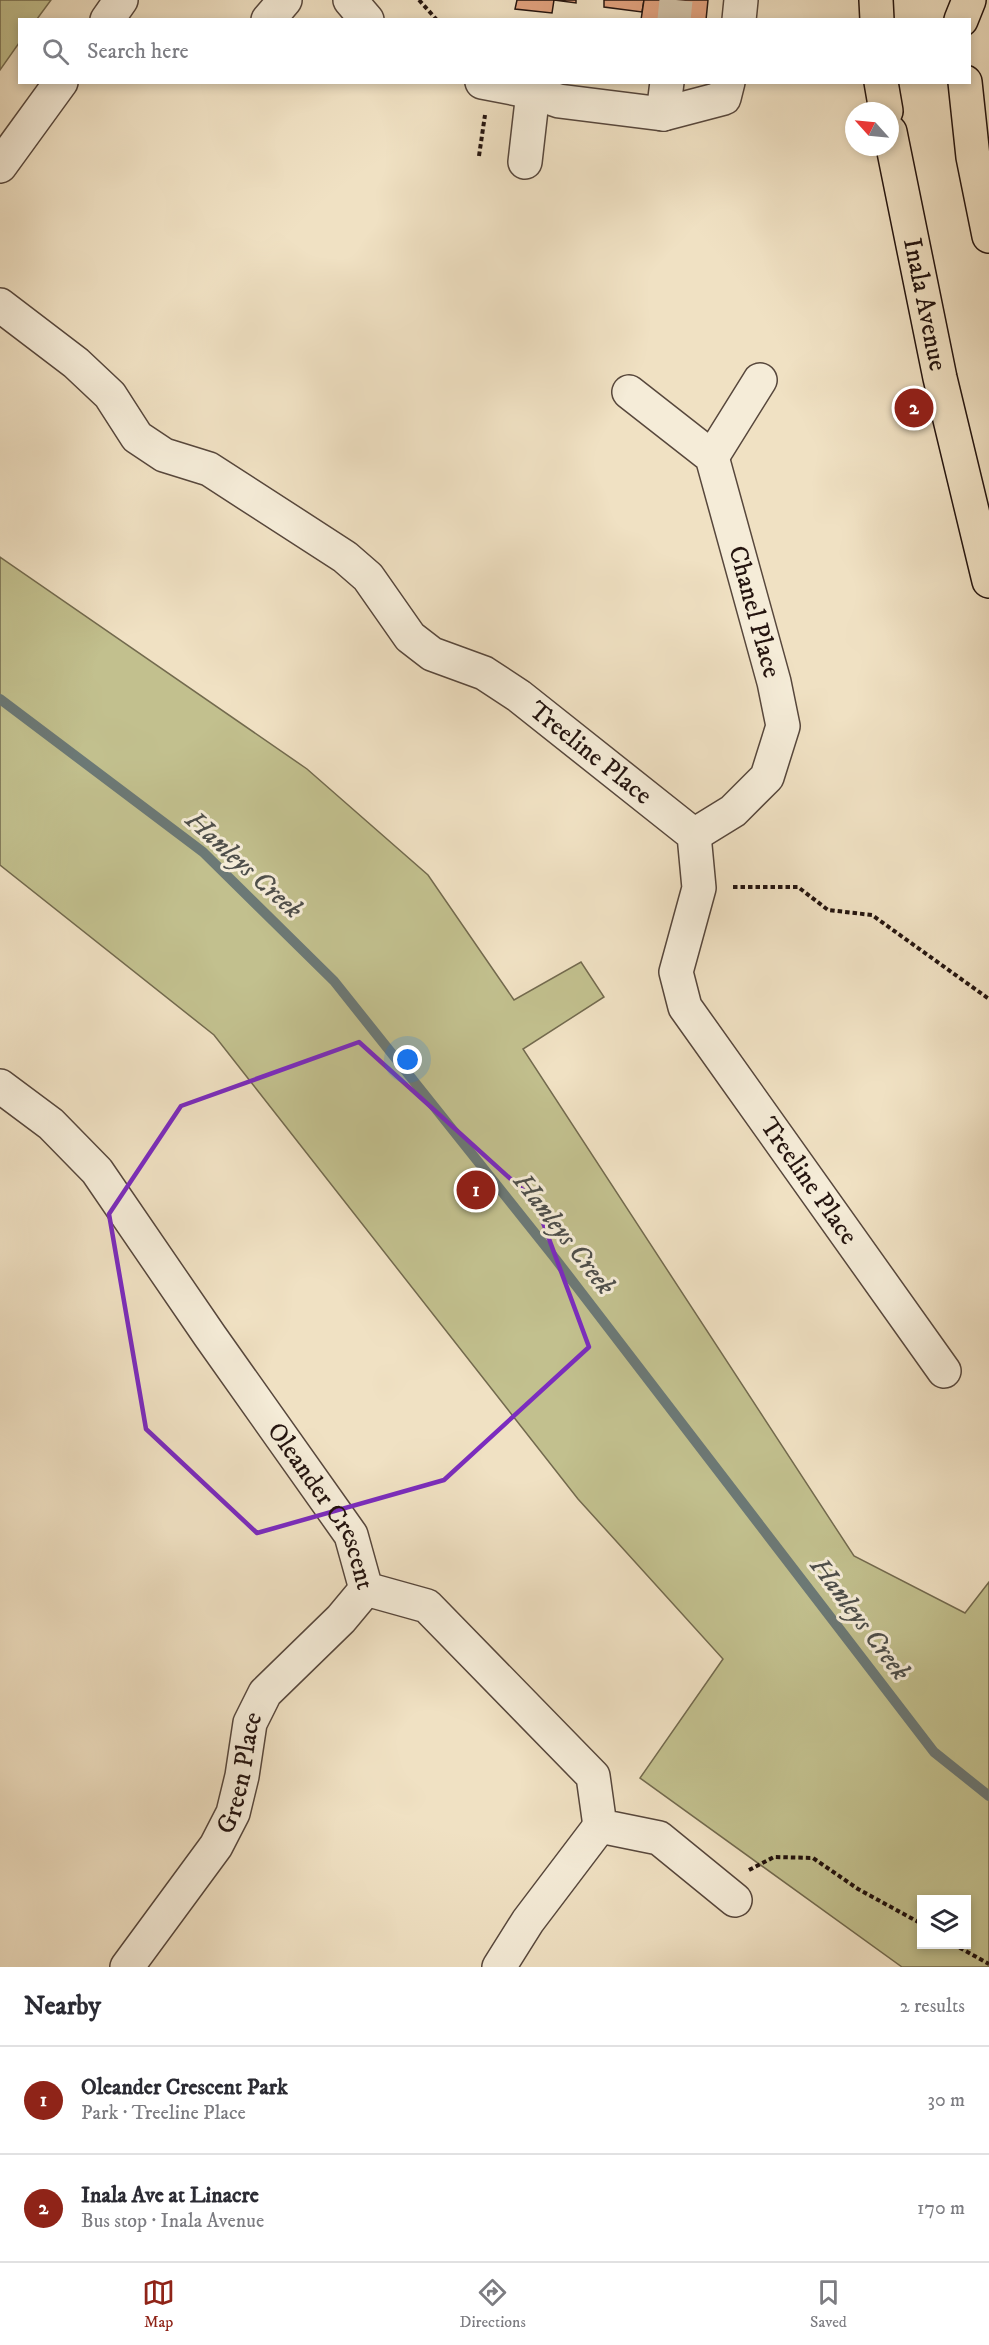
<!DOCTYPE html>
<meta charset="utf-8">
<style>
body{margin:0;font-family:"IM FELL DW Pica",serif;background:#f7f7f7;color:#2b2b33}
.controls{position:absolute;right:18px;bottom:18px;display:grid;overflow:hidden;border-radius:0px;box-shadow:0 3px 9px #0003}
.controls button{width:54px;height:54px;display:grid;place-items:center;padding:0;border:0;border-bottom:2px solid #e1e1e2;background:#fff;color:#2b2b33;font:30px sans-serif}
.compass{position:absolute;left:845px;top:102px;width:54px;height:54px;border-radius:50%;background:#fff;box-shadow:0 3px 9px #0003;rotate:297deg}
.you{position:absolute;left:408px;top:1060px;width:21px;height:21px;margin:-15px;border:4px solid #fff;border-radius:50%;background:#1a73e8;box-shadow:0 0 0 9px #1a73e833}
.badge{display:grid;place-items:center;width:39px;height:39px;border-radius:50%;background:#8f2418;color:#fff;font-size:20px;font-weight:700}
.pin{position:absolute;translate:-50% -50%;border:3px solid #fff;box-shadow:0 2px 6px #0006}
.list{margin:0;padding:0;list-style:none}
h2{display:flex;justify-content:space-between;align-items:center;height:78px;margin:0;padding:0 24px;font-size:26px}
h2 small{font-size:20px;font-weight:400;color:#7c7c81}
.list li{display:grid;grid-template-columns:39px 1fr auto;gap:18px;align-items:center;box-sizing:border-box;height:108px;padding:0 24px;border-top:2px solid #e1e1e2}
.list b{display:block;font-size:22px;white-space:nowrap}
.list p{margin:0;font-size:20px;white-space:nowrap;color:#7c7c81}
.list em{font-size:20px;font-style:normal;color:#7c7c81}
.icon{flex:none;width:33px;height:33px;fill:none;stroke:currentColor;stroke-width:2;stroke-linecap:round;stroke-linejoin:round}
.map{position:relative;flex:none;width:989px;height:1967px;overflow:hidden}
.search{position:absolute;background:#fff;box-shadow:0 3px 9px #0003;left:18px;right:18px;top:18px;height:66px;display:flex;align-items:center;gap:15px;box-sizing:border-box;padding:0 21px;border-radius:0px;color:#7c7c81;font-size:22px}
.sheet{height:294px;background:#fff}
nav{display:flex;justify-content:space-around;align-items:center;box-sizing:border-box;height:84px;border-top:2px solid #e1e1e2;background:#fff;font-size:16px;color:#7c7c81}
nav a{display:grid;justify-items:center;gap:3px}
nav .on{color:#8f2418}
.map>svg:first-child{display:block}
.green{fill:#c2c08e;stroke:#736a4e;stroke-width:1.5;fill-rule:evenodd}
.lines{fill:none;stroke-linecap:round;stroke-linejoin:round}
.stream{stroke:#6c7976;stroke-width:10}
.building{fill:#e1a17d;stroke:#24140f;stroke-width:1.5}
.minor-tunnel{stroke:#d1c2a8;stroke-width:33;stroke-dasharray:33 16;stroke-linecap:butt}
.minor-casing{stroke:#57473c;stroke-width:36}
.major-casing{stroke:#24140f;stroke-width:36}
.path{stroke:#24140f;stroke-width:4;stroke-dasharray:4.5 3;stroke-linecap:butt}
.minor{stroke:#f5ecd8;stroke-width:33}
.major{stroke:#f0e1c3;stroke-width:33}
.marked{fill:none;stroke:#7b2cbf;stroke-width:4.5;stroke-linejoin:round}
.labels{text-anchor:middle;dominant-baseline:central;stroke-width:6;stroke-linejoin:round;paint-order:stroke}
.street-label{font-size:26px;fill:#24140f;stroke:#f5ecd8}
.water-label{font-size:27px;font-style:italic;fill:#4e4f4b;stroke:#f5ecd8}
</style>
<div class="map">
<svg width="989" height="1967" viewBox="0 0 989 1967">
<rect width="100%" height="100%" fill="#f0e1c3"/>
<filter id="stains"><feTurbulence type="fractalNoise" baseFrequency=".00333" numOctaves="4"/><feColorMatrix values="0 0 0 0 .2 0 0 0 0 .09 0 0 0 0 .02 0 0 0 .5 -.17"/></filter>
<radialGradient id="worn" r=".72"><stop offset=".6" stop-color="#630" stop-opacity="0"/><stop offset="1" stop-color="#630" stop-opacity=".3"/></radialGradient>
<g class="green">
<polygon points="0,0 51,0 37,19 20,20 19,43 0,70"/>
<path d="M 0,557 L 307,769 L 428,875 L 514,1000 L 581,962 L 604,997 L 523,1049 L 854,1556 L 965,1613 L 989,1582 L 989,1967 L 902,1967 L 640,1778 L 723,1659 L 578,1499 L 214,1035 L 0,865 ZM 922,1900 L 966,1900 L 966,1944 L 922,1944 Z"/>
</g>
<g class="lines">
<polyline class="stream" points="0,699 203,852 334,981 554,1257 934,1752 989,1796"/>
</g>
<g class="building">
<polygon points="517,0 576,0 576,3 554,0 552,13 515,9"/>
<polygon points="604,0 644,0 642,12 604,7"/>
<polygon points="644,0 708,0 706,20 641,20"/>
</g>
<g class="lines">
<polyline class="minor-tunnel" points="674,20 676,0"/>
<g class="minor-casing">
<g id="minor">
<polyline points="350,0 367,20"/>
<polyline points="107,20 121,0"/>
<polyline points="268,20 285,0"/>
<polyline points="739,20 741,0"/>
<polyline points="482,82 533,92 559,101 663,114 724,98 728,82"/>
<polyline points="663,114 667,82"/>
<polyline points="525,162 533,92"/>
<polyline points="0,166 61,82"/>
<path id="s1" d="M 0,305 L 76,363 L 110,395 L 137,437 L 164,455 L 209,469 L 345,557 L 368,577 L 410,637 L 432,654 L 484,673 L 519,696 L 694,835 L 699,888 L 676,972 L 685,1007 L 944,1371"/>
<path id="s2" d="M 629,392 L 712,457 L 774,682 L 783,726 L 767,777 L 733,811 L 694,835"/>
<polyline points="712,457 760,380"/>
<path id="s3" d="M 0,1086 L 51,1124 L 97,1171 L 210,1336 L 351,1535 L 366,1589 L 427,1606 L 593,1776 L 600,1826 L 659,1838 L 735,1900"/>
<path id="s4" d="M 127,1967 L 216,1846 L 233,1813 L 242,1776 L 250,1723 L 265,1693 L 341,1619 L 366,1589"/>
<polyline points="499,1967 528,1921 600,1826"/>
</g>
</g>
<g class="major-casing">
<g id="major">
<polyline points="876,0 877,20"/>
<polyline points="961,20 969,0"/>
<polyline points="881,82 886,111"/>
<polyline points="965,82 973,157 989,236"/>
<path id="s5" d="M 890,132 L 940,378 L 989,581"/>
</g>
</g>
<g class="path">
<polyline points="419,0 437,20"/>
<polyline points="479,156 485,115"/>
<polyline points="733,887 798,887 828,910 872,915 989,999"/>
<polyline points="749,1870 774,1857 813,1858 858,1889 922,1924"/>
<polyline points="953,1944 989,1964"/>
</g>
<use href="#minor" class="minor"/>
<use href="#major" class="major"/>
</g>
<path class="marked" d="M 359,1042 L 535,1201 L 589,1347 L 444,1480 L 257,1533 L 146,1429 L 109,1214 L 181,1106 Z"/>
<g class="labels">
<g class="street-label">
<text stroke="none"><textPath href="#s5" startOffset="176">Inala Avenue</textPath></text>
<text stroke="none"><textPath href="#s2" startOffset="266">Chanel Place</textPath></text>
<text stroke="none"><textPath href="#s1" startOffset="754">Treeline Place</textPath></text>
<text stroke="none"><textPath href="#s1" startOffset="1276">Treeline Place</textPath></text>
<text stroke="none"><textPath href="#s3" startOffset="534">Oleander Crescent</textPath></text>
<text stroke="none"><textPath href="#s4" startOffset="228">Green Place</textPath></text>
</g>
<g class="water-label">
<text transform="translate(244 865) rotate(42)">Hanleys Creek</text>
<text transform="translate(564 1234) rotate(52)">Hanleys Creek</text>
<text transform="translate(860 1619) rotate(53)">Hanleys Creek</text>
</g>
</g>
<rect width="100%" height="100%" filter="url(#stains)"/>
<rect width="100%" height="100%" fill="url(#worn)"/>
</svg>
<div class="controls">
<button><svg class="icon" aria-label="layers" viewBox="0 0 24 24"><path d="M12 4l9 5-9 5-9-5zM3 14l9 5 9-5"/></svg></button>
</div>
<svg class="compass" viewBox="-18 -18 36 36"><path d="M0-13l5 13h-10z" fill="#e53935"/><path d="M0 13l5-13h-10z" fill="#7c7c81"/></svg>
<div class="you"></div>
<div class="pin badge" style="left:476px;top:1190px">1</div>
<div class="pin badge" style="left:914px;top:408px">2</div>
<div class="search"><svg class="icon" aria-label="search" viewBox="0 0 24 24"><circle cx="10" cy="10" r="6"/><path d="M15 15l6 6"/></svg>Search here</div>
</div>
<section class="sheet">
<h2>Nearby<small>2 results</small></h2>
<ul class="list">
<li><span class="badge">1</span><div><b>Oleander Crescent Park</b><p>Park · Treeline Place</p></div><em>30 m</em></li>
<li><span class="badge">2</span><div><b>Inala Ave at Linacre</b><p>Bus stop · Inala Avenue</p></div><em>170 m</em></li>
</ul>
</section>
<nav>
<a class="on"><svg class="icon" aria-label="map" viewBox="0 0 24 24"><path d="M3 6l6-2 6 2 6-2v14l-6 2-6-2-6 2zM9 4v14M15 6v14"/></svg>Map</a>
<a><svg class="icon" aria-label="directions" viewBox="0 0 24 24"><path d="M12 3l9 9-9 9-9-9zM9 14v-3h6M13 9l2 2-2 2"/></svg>Directions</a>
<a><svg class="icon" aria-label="saved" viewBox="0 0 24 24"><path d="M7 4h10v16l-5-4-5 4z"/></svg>Saved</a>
</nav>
